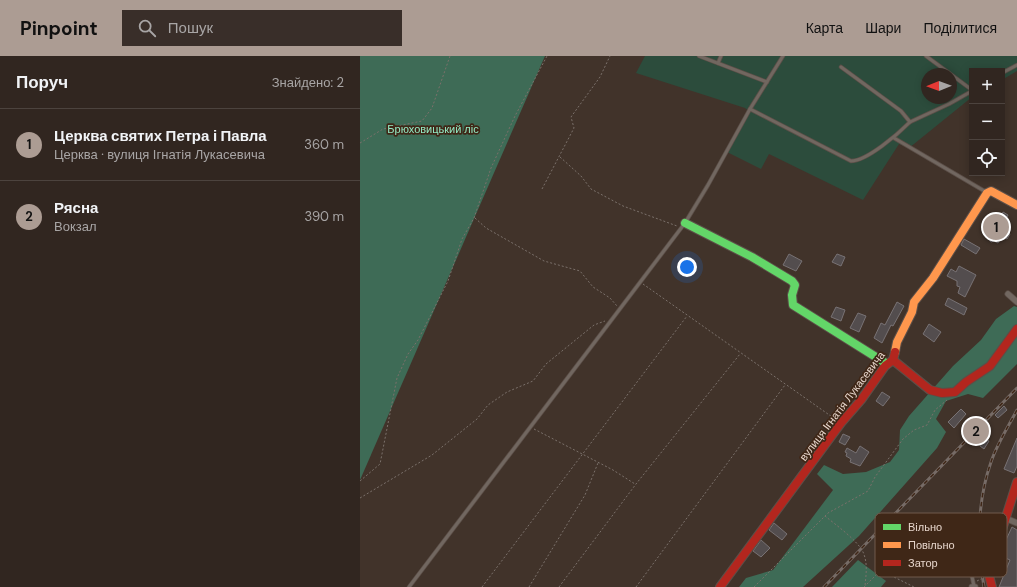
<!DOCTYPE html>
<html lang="uk">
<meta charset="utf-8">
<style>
body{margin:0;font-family:"DM Sans",sans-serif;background:#392e29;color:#f1f3f6}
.controls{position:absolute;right:12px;top:12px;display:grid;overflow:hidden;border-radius:0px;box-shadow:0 2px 10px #0003}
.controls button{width:36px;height:36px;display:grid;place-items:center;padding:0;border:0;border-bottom:1px solid #4c433e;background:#312620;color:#f1f3f6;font:20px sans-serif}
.compass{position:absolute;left:561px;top:12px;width:36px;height:36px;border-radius:50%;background:#312620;box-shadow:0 2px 10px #0003;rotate:269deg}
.you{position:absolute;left:327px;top:211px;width:14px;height:14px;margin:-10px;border:3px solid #fff;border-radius:50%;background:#1a73e8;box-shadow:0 0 0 6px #1a73e833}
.badge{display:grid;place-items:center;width:26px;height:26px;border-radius:50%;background:#ac9c93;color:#111;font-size:13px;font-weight:700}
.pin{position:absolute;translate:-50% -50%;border:2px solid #fff;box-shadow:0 1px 4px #0006}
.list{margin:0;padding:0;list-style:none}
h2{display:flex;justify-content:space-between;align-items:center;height:52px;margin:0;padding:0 16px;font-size:17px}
h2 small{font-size:13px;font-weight:400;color:#a8a5a5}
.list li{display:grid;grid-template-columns:26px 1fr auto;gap:12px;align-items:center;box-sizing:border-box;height:72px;padding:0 16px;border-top:1px solid #4c433e}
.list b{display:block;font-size:15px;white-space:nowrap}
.list p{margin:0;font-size:13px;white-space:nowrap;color:#a8a5a5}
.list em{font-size:13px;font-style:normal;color:#a8a5a5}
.icon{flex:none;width:22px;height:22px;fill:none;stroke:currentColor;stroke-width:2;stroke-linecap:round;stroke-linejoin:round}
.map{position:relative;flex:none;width:657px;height:531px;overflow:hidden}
header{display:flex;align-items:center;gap:24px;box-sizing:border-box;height:56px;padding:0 20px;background:#ac9c93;color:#111}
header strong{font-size:19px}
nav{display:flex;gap:22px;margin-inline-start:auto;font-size:14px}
.search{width:280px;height:36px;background:#392e29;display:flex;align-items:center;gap:10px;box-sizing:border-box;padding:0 14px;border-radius:0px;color:#a8a5a5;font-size:15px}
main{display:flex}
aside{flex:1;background:#312620}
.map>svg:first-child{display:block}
.green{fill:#2c4c3c;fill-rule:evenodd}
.forest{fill:#3e6b56}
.building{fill:#534d4e;stroke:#787274}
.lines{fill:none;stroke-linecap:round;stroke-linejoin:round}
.lane-casing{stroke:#5c4f48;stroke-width:4.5}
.street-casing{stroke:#5c4f48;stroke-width:7}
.fast-casing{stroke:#5c4f48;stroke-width:10}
.slow-casing{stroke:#5c4f48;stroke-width:10}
.jam-casing{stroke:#5c4f48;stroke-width:10}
.path{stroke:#7b716b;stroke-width:1;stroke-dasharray:2 2;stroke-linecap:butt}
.lane{stroke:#716760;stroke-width:3}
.street{stroke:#716760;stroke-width:5.5}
.fast{stroke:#63d668;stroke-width:8}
.slow{stroke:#ff974d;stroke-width:8}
.jam{stroke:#b3261e;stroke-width:8}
.rail-casing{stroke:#766b66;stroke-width:3}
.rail{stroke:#3f2717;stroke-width:1.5;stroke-dasharray:4.5;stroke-linecap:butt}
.labels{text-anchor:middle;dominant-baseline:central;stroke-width:3.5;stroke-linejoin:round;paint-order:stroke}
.park-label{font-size:11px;fill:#93eac4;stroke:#3f2717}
.street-label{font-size:11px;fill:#e6d5cb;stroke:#3f2717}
.key{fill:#3f2717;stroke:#715b4d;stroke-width:1}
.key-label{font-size:11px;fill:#e6d5cb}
</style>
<header>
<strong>Pinpoint</strong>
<div class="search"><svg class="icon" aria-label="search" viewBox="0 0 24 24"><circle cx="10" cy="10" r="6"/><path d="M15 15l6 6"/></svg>Пошук</div>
<nav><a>Карта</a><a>Шари</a><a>Поділитися</a></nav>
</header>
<main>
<aside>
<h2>Поруч<small>Знайдено: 2</small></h2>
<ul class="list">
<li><span class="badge">1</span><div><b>Церква святих Петра і Павла</b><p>Церква · вулиця Ігнатія Лукасевича</p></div><em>360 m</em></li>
<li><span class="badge">2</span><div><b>Рясна</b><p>Вокзал</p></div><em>390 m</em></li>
</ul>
</aside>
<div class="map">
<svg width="657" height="531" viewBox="0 0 657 531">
<rect width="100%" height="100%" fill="#41332a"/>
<path class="green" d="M 285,0 L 657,0 L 657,15 L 642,24 L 642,15 L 612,15 L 612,41 L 549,92 L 539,88 L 503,144 L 409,98 L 401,113 L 367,96 L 390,56 L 385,52 L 276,17 ZM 567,18 L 591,18 L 591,42 L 567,42 Z"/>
<g class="forest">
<polygon points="0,0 185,0 0,424"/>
<polygon points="654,250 657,251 657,308 623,342 608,338 586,345 576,363 586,376 577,392 499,480 443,531 379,531 386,522 413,514 473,434 457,418 464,409 483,418 506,416 530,406 539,394 540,374 549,360 593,310 621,284 636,263"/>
<polygon points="498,504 526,525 521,531 472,531"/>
</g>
<g class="building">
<polygon points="643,156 648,159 646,163 650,166 645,175 650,178 647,183 642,180 638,187 634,185 631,186 625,179 629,173 624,170 626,165 631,168 636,158 641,161"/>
<polygon points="604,183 620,192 616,198 601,189"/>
<polygon points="429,198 442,205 436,215 423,209"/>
<polygon points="477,198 485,201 481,210 472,206"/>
<polygon points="599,210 616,219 605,241 598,237 600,231 597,230 597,225 587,220 591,213 596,216"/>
<polygon points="588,242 607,252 604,259 585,249"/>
<polygon points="537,246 544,250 533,270 531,269 522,287 514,282 521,267 525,269"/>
<polygon points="476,251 485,254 481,265 471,261"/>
<polygon points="498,257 506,260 499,276 490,272"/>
<polygon points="569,268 581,276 574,286 563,278"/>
<polygon points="522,336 530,341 523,350 516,345"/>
<polygon points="644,350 647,354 638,362 635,359"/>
<polygon points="601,353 606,358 594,372 588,366"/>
<polygon points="483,378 490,381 485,389 479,386"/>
<polygon points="622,381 629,385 624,393 620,390 621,388 619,387"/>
<polygon points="657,382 657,410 654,417 644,413"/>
<polygon points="500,390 509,396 500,410 490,406 491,403 486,400 487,397 485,396 487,392 496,397"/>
<polygon points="414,467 427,478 422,484 409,474"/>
<polygon points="652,471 657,474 657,531 639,531 650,504 639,499"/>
<polygon points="401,484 410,492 401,501 393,495"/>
</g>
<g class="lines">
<g class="lane-casing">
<g id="lane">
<polyline points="339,0 407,26"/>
<polyline points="566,0 612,34"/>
<polyline points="358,7 361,0"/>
<polyline points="642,17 657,9"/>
<polyline points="390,53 423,0"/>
<polyline points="550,66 589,48 612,35"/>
<polyline points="534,82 626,136"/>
<polyline points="591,480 611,516 614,530"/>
<path d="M 49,531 L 325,167 L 348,129 L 390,53 L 491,105 C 507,105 538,78 550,66 L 541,55 L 481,11"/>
</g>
</g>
<g class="street-casing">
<g id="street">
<polyline points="648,238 657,246"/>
<polyline points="645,462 657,467"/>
<polyline points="612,531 615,531"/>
</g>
</g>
<g class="fast-casing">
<polyline id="fast" points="325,167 392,201 432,225 435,229 432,239 433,249 527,308"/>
</g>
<g class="slow-casing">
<polyline id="slow" points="535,296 537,286 552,256 554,246 573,222 627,137 631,135 657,149"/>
</g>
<g class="jam-casing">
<g id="jam">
<polyline points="533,304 570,334 582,337 595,336 606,326 630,310 657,273"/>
<polyline points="360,531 481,367 501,344 525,310 533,304 535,296"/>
<polyline points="632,531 627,512 640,480 657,426"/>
</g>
</g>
<g class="path">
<polyline points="0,87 23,73 62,65 72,52 90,0"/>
<polyline points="200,101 221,120 231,133 263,150 317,170"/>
<polyline points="182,133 214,72 211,61 240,21 250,0"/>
<polyline points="115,162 126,172 184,205 220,215 233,231 250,242 257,250"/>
<polyline points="283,228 475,363"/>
<polyline points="174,373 253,414 275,428"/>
<polyline points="0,425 20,408 37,322 48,298 58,284 88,225 102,183 114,162 131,112 155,60 187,0"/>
<polyline points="0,442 72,399 117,363 128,349 147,336 173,325 186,308 234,269 245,265"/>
<path d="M 465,460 C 476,469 497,484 503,496 C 508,507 506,519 505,530"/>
<polyline points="617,525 623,522"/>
<polyline points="122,531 327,260"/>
<polyline points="169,531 225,439 238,407"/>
<polyline points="199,531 276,428 380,298"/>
<polyline points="276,531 425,329"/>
<polyline points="394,531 468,457 508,435 515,421 543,383 554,374 567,369 575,354 587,344"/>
<polyline points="504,531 517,518 524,518 534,521 554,531"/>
</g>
<use href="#lane" class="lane"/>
<use href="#street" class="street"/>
<use href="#fast" class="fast"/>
<use href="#slow" class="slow"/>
<use href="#jam" class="jam"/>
<g class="rail-casing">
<g id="rail">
<polyline points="464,531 657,332"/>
<path d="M 624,531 C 617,490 617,446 631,406 C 637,388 648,371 657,354"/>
</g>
</g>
<use href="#rail" class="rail"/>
</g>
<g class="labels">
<g class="park-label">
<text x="73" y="73">Брюховицький ліс</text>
</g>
<g class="street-label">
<text transform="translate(482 350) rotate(-53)">вулиця Ігнатія Лукасевича</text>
</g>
</g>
<rect x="515" y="457" width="132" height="64" rx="6" class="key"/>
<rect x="523" y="468" width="18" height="6" fill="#63d668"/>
<rect x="523" y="486" width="18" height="6" fill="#ff974d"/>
<rect x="523" y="504" width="18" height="6" fill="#b3261e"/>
<g class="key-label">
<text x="548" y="475">Вільно</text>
<text x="548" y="493">Повільно</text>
<text x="548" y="511">Затор</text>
</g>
</svg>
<div class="controls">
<button>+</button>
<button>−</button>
<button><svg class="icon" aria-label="locate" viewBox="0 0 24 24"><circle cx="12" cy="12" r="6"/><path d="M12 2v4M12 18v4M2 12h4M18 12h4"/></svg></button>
</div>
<svg class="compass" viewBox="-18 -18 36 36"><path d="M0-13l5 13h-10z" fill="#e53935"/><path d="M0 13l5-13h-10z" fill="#a8a5a5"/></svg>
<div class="you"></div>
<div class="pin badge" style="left:636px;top:171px">1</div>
<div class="pin badge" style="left:616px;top:375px">2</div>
</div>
</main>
